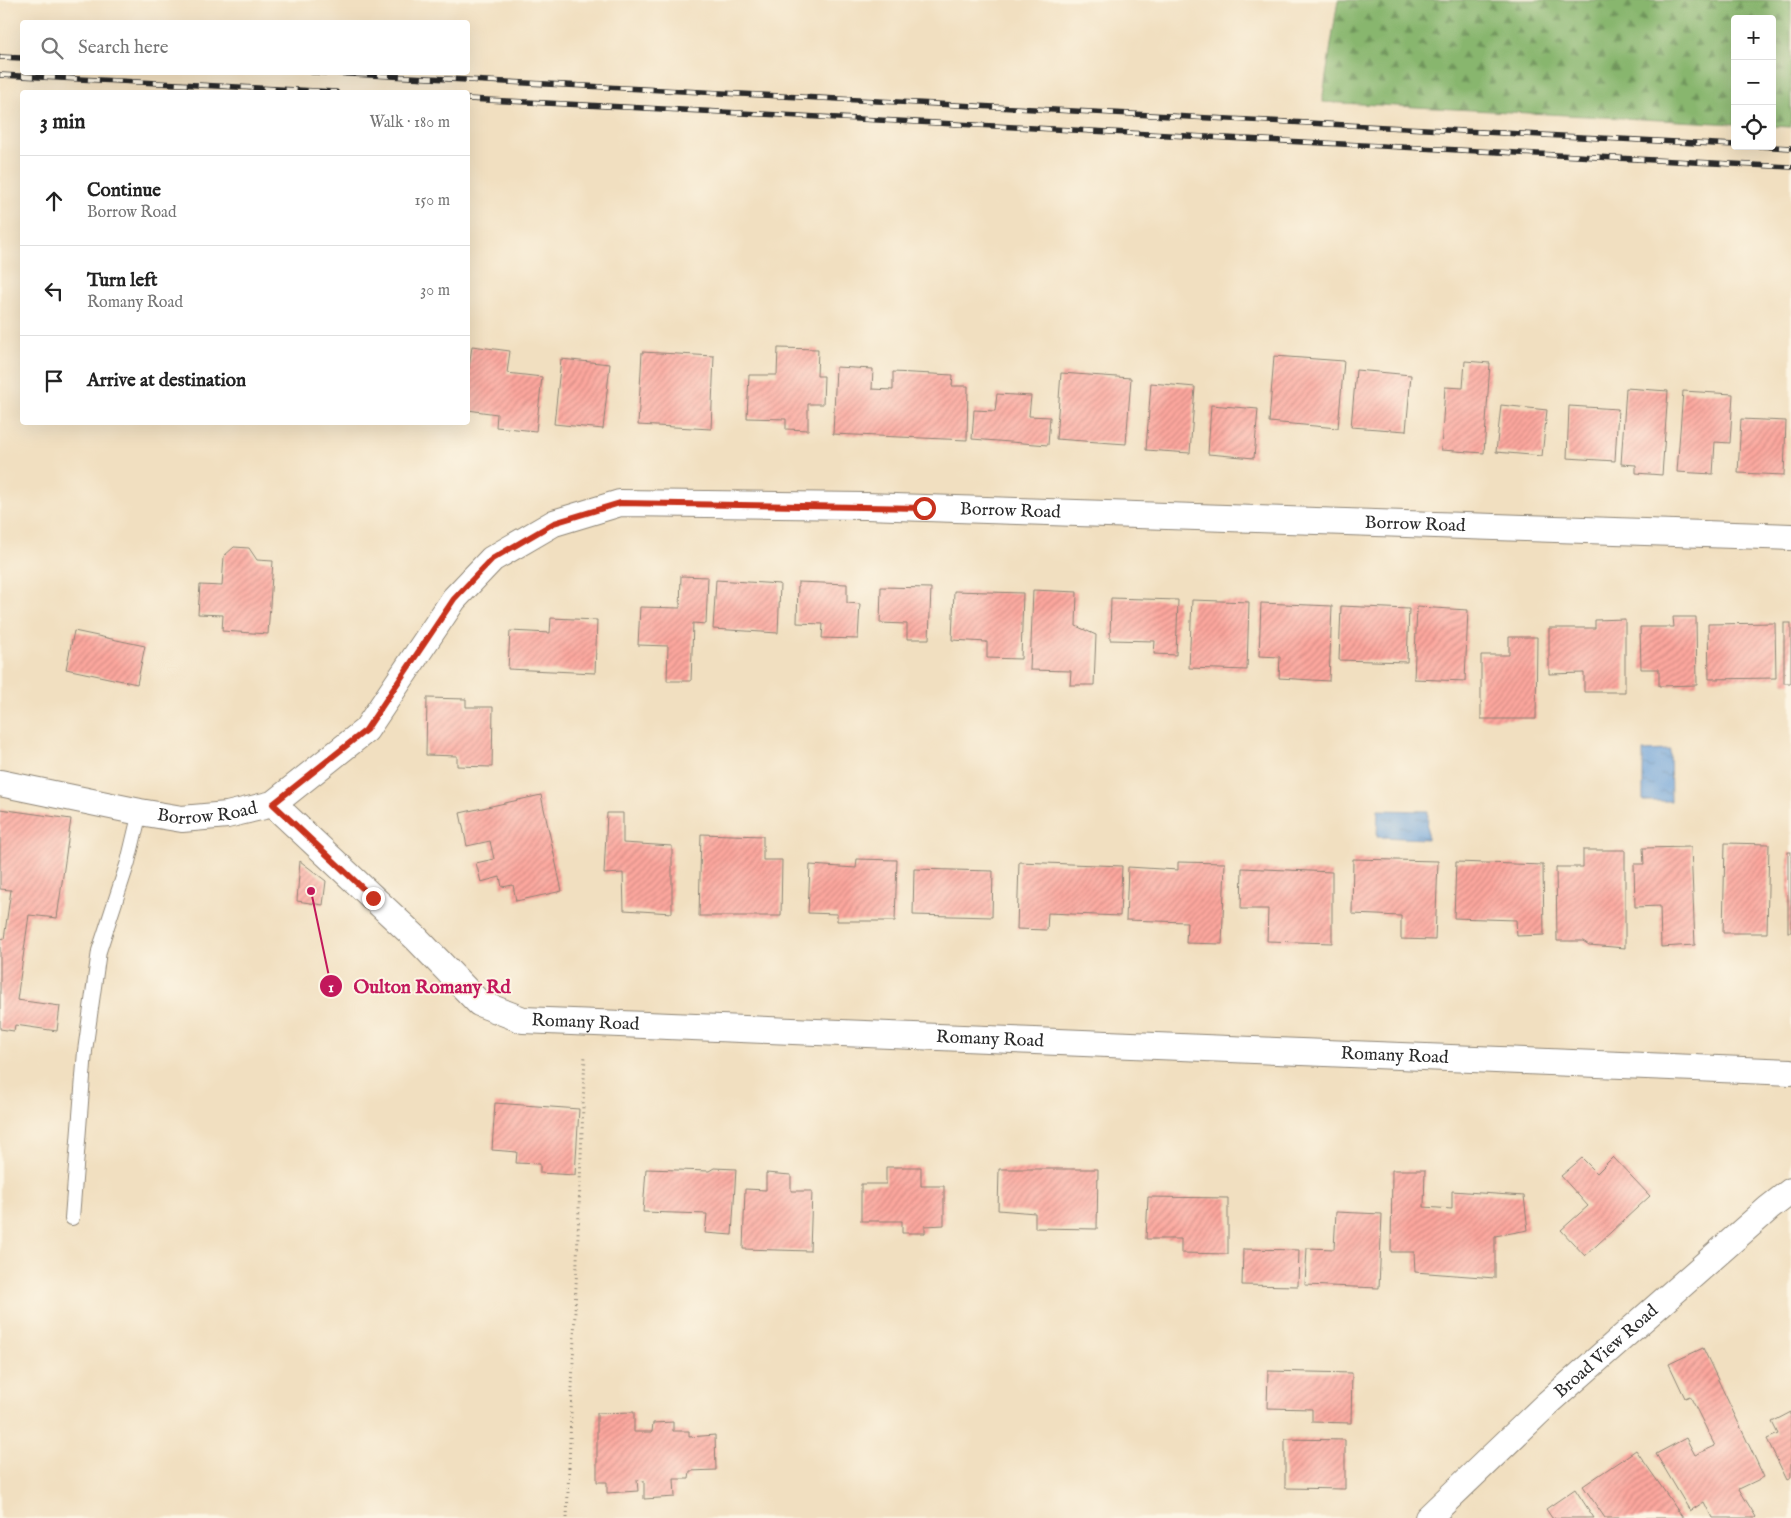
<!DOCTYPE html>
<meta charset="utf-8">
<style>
body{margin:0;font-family:"IM FELL English",serif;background:#f6f6f6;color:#222}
.controls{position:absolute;right:15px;top:15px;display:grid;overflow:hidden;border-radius:5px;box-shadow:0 5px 20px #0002}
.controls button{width:45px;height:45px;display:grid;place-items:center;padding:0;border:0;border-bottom:1px solid #e0e0e0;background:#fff;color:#222;font:25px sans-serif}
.stop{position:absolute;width:15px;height:15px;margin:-11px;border:4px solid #c8321e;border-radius:50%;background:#fff}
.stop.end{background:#c8321e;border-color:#fff;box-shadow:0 1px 5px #0008}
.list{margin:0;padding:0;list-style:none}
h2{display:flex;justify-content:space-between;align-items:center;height:65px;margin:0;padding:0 20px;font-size:21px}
h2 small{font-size:16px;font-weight:400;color:#767676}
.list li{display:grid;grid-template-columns:32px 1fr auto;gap:15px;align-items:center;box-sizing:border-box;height:90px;padding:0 20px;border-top:1px solid #e0e0e0}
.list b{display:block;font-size:19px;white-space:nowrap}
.list p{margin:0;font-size:16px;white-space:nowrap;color:#767676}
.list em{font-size:16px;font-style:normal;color:#767676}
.icon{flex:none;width:28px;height:28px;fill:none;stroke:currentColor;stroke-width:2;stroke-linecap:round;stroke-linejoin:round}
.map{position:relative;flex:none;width:1791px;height:1518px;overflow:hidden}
.search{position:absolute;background:#fff;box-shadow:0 5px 20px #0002;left:20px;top:20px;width:450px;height:55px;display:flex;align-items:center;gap:12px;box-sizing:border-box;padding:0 18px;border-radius:5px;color:#767676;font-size:19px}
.panel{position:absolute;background:#fff;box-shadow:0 5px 20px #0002;left:20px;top:90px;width:450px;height:335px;border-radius:5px}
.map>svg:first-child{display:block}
.forest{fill:url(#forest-firs);stroke:#5a704c}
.water{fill:url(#water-ripples);stroke:#4c6682}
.building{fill:url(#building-hatch)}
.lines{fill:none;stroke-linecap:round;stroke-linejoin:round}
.lane-casing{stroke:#8e8576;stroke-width:16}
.street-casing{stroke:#8e8576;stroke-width:28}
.path{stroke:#8e8576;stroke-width:3;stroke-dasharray:1 4;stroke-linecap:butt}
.lane{stroke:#fff;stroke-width:14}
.street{stroke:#fff;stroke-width:26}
.rail-casing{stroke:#2b2b2b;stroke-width:5.5}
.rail{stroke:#fcf5e5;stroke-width:4;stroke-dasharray:11;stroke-linecap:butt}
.route{stroke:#c8321e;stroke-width:6}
.labels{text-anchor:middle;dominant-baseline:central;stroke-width:4;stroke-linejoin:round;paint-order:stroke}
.street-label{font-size:18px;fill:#2b2b2b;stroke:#fcf5e5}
.leader{fill:none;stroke:#c2185b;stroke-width:2}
.callout-dot{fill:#c2185b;stroke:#fcf5e5;stroke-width:2}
.mark-label{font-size:15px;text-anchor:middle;font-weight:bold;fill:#fff}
.callout-label{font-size:19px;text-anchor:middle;font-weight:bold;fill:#c2185b;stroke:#fcf5e5;stroke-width:4;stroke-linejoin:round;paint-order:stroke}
</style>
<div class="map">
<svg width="1791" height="1518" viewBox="0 0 1791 1518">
<defs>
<pattern id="forest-firs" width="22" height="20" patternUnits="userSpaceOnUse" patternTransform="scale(1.25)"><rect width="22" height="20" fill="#88b66e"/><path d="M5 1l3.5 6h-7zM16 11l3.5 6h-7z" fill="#6f945b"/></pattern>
<pattern id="water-ripples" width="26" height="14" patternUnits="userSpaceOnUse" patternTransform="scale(1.25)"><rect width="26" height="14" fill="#6da2d9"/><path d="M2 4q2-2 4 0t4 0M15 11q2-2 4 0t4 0" fill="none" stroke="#5a84b0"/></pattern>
<pattern id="building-hatch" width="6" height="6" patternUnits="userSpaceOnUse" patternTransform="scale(1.25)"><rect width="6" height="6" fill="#fda79e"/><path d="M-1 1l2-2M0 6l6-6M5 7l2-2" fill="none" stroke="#cd8881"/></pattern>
</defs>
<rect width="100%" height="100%" fill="#fcf5e5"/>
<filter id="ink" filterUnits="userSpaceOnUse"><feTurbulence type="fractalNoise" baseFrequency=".02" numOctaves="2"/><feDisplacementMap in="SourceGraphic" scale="10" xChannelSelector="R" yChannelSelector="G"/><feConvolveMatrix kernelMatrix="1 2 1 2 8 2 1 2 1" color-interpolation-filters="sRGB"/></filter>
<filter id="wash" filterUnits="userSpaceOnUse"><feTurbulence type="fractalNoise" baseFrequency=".0096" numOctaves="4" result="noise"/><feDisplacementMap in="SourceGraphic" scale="20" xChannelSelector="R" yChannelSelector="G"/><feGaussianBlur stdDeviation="1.12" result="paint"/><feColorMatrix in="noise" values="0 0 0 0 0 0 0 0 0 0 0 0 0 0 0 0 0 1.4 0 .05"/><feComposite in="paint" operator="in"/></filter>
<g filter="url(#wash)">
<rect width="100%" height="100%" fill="#f1dfc0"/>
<polygon class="forest" points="1338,0 1791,0 1791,127 1772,126 1772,19 1735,19 1735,124 1322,102"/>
<g class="water">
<polygon points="1670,750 1671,801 1643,801 1643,751"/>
<polygon points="1378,810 1428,811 1427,839 1377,837"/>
</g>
<g id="blocks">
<g class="building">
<polygon points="472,346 510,351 507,373 542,377 536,431 496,427 497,414 468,410 468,368 469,368"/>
<polygon points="778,348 818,349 817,376 824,376 823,404 808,404 808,430 786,429 786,419 747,418 749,375 777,375"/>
<polygon points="642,352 714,356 711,429 638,425"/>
<polygon points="1274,356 1344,361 1338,428 1269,422"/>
<polygon points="561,359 610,364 603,429 554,424"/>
<polygon points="1465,361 1490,363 1484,453 1441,450 1445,387 1463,388"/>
<polygon points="836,367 873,369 872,389 893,390 893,372 953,375 952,386 968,386 967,440 833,434"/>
<polygon points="1356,370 1411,375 1406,431 1351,427"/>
<polygon points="1061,373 1131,378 1126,444 1056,439"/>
<polygon points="1151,383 1195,387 1190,453 1146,450"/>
<polygon points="1626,388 1668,391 1662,475 1636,473 1636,465 1621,464"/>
<polygon points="1683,391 1733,394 1730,443 1715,442 1713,474 1677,472"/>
<polygon points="997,394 1031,396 1029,416 1050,417 1048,445 972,439 974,410 995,411"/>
<polygon points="1211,405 1258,409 1254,458 1208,454"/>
<polygon points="1501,405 1547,410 1542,456 1496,452"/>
<polygon points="1569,406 1618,409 1615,461 1567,458"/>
<polygon points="1741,419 1786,421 1784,475 1738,473"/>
<polygon points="234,547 249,548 257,560 273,561 268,634 222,631 223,615 198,614 200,585 222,586 224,556"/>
<polygon points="681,576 708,577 706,624 693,623 691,681 667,681 668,646 638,645 640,607 680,608"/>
<polygon points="716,580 780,584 778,633 713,629"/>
<polygon points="798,582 847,584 847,603 860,604 858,639 822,638 823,624 797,623"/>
<polygon points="881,587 931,588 929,639 907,639 907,624 880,623"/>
<polygon points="1033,590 1077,592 1076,626 1096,635 1094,685 1070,685 1071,671 1030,670"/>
<polygon points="954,591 1023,593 1021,659 987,658 987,642 952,640"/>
<polygon points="1111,598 1178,600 1176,655 1154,654 1155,641 1110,640"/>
<polygon points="1192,600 1249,602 1247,670 1189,668"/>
<polygon points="1261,603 1332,606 1329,681 1279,678 1280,657 1259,656"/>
<polygon points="1341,606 1409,609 1407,662 1339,660"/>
<polygon points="1417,607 1468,610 1465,681 1414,679"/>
<polygon points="1673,617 1696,617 1697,685 1659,686 1659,669 1641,669 1640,627 1674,627"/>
<polygon points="551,618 597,620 595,673 508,669 510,631 550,633"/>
<polygon points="1625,619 1625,692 1584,692 1584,673 1549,674 1549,628 1595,628 1595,620"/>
<polygon points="1775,623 1776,678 1709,679 1708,624"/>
<rect x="1784" y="623" width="7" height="60"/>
<polygon points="74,631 145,646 137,684 66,669"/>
<polygon points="1509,637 1537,637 1536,719 1481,719 1481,655 1509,655"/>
<polygon points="427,698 466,699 466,707 493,707 492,767 457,766 457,756 426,755"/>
<polygon points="541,795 562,891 516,901 513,885 502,887 500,877 481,882 476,863 494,859 490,841 467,846 460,813"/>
<polygon points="0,809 71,819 57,918 29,915 17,1000 60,1006 57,1031 15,1025 14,1031 0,1029 0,938 4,939 11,890 0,889"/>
<polygon points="607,813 623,813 623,843 672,846 672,913 624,910 623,873 604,874"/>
<polygon points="701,834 763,836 763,860 782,860 781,916 699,916"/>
<polygon points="1725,843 1769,844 1767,933 1723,933"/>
<polygon points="1691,847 1695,945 1661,947 1660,906 1635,907 1634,864 1644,864 1643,848"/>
<polygon points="1583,850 1625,850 1625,948 1589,945 1583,941 1557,941 1556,867 1583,867"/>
<rect x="1788" y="852" width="3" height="80"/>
<polygon points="857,859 897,860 895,921 837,921 837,914 808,913 810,865 856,868"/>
<polygon points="1353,859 1438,861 1435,940 1401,939 1401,916 1352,914"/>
<polygon points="300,861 326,881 323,905 297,901"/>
<polygon points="1019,862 1122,866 1120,916 1048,913 1047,930 1017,929"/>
<polygon points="1178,862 1225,863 1222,944 1186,943 1187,922 1126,920 1128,867 1178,870"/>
<polygon points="1456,862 1543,865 1544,935 1517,936 1516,920 1454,918"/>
<polygon points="1242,868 1332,872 1332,943 1267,941 1268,909 1241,909"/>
<polygon points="914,869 993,871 992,917 913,915"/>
<polygon points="495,1103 579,1109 575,1175 540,1173 540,1164 516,1163 517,1152 492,1150"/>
<polygon points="1613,1157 1650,1196 1585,1256 1561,1230 1588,1206 1561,1176 1582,1158 1597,1173"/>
<polygon points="886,1167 921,1167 921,1186 944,1186 944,1225 925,1226 925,1233 902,1233 902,1221 861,1221 861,1184 886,1184"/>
<polygon points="714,1168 736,1169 732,1235 705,1233 707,1214 643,1212 646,1169 709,1171"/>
<polygon points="999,1169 1098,1169 1097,1229 1035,1228 1035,1213 998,1210"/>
<polygon points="1392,1170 1425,1170 1424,1207 1452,1209 1452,1191 1524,1196 1528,1230 1495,1236 1495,1278 1415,1272 1414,1252 1391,1252"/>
<polygon points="766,1173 791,1175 791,1191 812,1191 810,1251 743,1249 745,1189 766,1190"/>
<polygon points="1148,1197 1228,1198 1228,1254 1181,1253 1181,1239 1146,1239"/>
<polygon points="1336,1212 1382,1214 1379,1288 1305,1285 1307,1248 1334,1249"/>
<polygon points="1243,1249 1299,1250 1298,1286 1242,1285"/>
<polygon points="1703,1348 1764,1477 1739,1489 1756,1517 1755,1518 1712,1518 1704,1502 1690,1511 1656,1454 1686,1438 1695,1455 1715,1446 1690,1396 1685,1398 1669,1364"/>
<polygon points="1268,1371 1352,1373 1351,1423 1312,1422 1312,1409 1267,1408"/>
<polygon points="634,1412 634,1432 652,1432 653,1423 673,1422 673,1431 689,1431 689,1437 715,1435 716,1470 690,1471 689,1479 674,1479 675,1497 644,1499 644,1481 637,1480 638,1491 607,1493 607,1482 597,1482 597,1413"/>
<polygon points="1791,1412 1791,1478 1787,1480 1767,1439 1778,1434 1772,1422"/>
<polygon points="1285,1439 1345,1440 1345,1489 1285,1488"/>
<polygon points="1636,1450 1683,1518 1605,1518 1583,1486"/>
<polygon points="1575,1489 1594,1518 1552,1518 1546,1509"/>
</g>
</g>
</g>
<g filter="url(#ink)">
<use href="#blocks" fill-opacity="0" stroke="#8e8576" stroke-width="1"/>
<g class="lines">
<g class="lane-casing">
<polyline id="lane" points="72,1218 85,1051 99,951 128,862 140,812"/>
</g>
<g class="street-casing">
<g id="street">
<path id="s1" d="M 0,783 L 140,812 L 182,819 L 227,815 L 273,804 L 366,730 L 454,599 L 492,559 L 554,523 L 620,503 L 865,506 L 1791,537"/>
<path id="s2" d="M 273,804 L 416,938 L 479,1003 L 523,1020 L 1791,1072"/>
<path id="s3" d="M 1428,1518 L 1548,1403 L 1769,1208 L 1791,1191"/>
</g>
</g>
<polyline class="path" points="567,1518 585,1054"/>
<use href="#lane" class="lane"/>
<use href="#street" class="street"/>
<g class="rail-casing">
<g id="rail">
<polyline points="0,57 22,58"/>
<polyline points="312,72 1735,145"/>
<polyline points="0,75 336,92"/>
<polyline points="468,99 1791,167"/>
<polyline points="1757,146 1791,148"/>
</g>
</g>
<use href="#rail" class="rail"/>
</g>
</g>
<g class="lines" filter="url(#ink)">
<polyline class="route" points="373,898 273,804 366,730 454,599 492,559 554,523 620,503 924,508"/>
</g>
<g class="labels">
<g class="street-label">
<text stroke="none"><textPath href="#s1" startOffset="1141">Borrow Road</textPath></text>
<text stroke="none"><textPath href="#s1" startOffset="1546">Borrow Road</textPath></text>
<text stroke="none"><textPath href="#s1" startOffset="211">Borrow Road</textPath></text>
<text stroke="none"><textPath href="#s2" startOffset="396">Romany Road</textPath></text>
<text stroke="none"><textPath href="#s2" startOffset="801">Romany Road</textPath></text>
<text stroke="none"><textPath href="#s2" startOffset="1206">Romany Road</textPath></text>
<text stroke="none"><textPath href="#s3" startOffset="244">Broad View Road</textPath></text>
</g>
</g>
<path class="leader" d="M311 891L331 986"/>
<g class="callout-dot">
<circle cx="311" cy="891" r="5"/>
<circle cx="331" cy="986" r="12"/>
</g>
<g class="mark-label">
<text x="331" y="992">1</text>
</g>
<g class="callout-label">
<text x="432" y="993">Oulton Romany Rd</text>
</g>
</svg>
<div class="controls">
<button>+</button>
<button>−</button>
<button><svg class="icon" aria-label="locate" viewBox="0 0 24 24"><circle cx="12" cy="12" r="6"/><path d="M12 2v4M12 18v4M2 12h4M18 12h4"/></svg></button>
</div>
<div class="stop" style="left:924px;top:508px"></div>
<div class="stop end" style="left:373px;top:898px"></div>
<div class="search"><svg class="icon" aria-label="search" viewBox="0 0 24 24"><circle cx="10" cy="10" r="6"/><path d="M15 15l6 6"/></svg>Search here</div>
<section class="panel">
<h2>3 min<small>Walk · 180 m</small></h2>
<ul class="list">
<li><svg class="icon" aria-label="ahead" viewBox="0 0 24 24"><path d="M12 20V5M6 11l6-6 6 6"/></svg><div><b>Continue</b><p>Borrow Road</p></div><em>150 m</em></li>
<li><svg class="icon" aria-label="left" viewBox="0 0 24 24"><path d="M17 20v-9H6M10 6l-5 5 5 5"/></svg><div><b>Turn left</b><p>Romany Road</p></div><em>30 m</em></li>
<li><svg class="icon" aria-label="arrive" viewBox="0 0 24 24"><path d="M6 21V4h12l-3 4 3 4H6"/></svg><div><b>Arrive at destination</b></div></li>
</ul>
</section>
</div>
